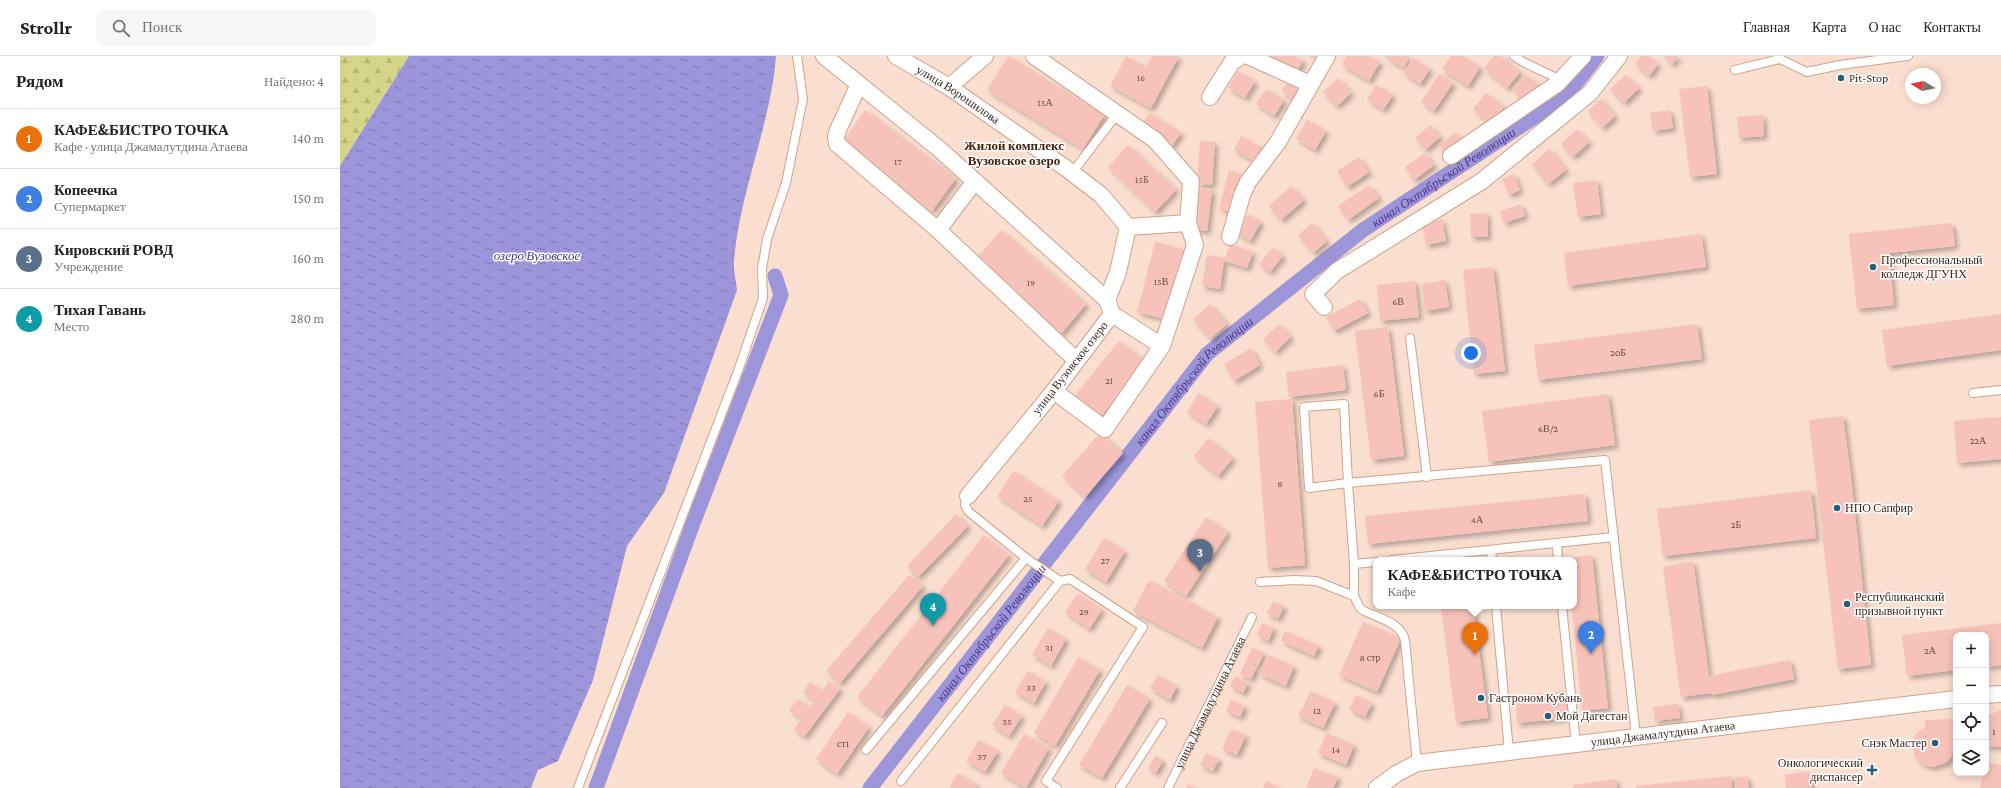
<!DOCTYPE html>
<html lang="ru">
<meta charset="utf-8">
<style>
body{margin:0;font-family:"Crimson Pro",serif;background:#f6f6f6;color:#222}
.controls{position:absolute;right:12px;bottom:12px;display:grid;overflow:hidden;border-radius:8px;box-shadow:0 2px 10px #0003}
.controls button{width:36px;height:36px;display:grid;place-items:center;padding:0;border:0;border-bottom:1px solid #e0e0e0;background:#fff;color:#222;font:20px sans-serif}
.compass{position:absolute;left:1565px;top:12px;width:36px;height:36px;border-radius:50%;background:#fff;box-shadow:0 2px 10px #0003;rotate:280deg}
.you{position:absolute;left:1131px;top:297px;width:14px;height:14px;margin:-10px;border:3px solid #fff;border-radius:50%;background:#1a73e8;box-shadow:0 0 0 6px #1a73e833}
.badge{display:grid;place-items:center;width:26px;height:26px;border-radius:50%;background:#d93025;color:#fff;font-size:13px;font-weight:700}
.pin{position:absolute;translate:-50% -33px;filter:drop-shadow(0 1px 2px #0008)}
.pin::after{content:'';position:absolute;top:21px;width:14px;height:12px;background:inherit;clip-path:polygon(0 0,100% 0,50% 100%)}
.popup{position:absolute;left:1033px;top:501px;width:204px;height:52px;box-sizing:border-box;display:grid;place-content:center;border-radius:8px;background:#fff;filter:drop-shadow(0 1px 3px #0005);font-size:13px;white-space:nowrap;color:#767676}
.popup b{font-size:15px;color:#222}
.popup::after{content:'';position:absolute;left:50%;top:100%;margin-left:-8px;border:8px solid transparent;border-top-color:#fff}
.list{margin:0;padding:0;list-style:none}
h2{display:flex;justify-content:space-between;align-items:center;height:52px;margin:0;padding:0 16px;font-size:17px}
h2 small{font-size:13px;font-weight:400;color:#767676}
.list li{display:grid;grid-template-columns:26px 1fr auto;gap:12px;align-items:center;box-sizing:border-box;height:60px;padding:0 16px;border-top:1px solid #e0e0e0}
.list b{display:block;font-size:15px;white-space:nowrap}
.list p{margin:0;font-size:13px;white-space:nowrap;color:#767676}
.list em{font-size:13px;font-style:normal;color:#767676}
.icon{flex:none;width:22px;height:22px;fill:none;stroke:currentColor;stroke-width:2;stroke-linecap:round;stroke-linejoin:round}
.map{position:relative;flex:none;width:1661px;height:732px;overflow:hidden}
header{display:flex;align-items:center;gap:24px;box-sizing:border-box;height:56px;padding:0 20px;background:#fff;border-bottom:1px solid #e0e0e0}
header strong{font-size:19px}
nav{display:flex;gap:22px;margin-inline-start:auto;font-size:14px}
.search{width:280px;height:36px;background:#f6f6f6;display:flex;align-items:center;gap:10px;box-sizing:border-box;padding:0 14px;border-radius:8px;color:#767676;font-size:15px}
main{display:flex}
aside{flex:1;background:#fff}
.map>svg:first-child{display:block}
.forest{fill:url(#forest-firs)}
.water{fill:url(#water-ripples)}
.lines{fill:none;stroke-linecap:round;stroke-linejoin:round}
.canal{stroke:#9d95d9;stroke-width:15}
.building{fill:#f7c2b9;filter:url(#shadow)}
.lane-casing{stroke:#cfa28b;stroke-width:10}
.street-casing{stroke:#cfa28b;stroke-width:18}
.lane{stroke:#fff;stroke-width:8}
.street{stroke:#fff;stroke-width:16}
.poi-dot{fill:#235e76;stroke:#fff;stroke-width:1.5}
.labels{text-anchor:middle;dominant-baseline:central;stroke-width:3;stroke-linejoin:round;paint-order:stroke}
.number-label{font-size:10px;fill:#694e46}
.poi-label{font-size:12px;fill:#3a281f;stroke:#fff;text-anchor:start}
.street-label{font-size:12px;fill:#3a281f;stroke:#fff}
.neighbourhood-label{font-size:13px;font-weight:bold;fill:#47230f;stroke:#fff}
.water-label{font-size:13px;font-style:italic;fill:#493888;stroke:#fff}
</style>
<header>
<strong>Strollr</strong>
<div class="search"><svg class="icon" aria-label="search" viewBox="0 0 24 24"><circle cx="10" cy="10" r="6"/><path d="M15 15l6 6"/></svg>Поиск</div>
<nav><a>Главная</a><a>Карта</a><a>О нас</a><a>Контакты</a></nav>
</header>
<main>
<aside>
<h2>Рядом<small>Найдено: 4</small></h2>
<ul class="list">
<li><span class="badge" style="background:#e8710a">1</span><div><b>КАФЕ&amp;БИСТРО ТОЧКА</b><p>Кафе · улица Джамалутдина Атаева</p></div><em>140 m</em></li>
<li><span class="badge" style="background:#3f7fe0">2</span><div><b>Копеечка</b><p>Супермаркет</p></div><em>150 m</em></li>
<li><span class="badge" style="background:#5c6f8a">3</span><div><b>Кировский РОВД</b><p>Учреждение</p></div><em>160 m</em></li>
<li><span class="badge" style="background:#0f9aa8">4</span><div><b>Тихая Гавань</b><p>Место</p></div><em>280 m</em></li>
</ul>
</aside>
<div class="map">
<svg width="1661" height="732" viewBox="0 0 1661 732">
<defs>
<pattern id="forest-firs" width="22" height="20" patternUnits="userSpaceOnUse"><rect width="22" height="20" fill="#d4d588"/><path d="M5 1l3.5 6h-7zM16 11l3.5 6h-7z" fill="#b7b775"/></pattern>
<pattern id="water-ripples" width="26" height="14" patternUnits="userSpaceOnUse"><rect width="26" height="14" fill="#9d95d9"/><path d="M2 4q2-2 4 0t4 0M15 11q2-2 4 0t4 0" fill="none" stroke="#817aaf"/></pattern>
<filter id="shadow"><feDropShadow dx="3.5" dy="3.5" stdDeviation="2" flood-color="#0004"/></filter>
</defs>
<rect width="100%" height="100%" fill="#fadecf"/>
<polygon class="forest" points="0,0 69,0 0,110"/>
<path class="water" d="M 69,0 L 436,0 C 431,68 400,134 394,204 C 393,213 396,224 397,234 L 324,437 L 287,490 L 253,624 L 218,705 L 198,714 L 191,732 L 0,732 L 0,110 Z"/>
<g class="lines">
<g class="canal">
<polyline points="256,732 352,470 441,239 435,220"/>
<path id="s1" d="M 530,732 L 867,298 L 1023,174 L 1226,40 L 1257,0"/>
</g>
</g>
<g class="building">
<polygon points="668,0 764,59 743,93 647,34"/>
<polygon points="786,0 806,11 812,0 839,0 811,52 770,30"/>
<polygon points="931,0 955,0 963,4 957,16 930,2"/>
<polygon points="968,0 983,0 980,6"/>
<polygon points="1006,0 1029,0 1040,6 1029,25 1002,9"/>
<polygon points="1043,0 1070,0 1064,12"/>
<polygon points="1111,0 1122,0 1140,11 1128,30 1102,13"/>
<polygon points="1154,0 1161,0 1180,16 1167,32 1144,12"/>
<polygon points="1301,0 1308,0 1318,8 1309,20 1295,8"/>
<polygon points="1323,0 1339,0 1332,8"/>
<polygon points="1073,2 1090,13 1080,28 1063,17"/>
<polygon points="898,15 915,25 905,42 888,32"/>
<polygon points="1099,18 1113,27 1094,55 1081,46"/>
<polygon points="1186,19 1199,29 1186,45 1173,34"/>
<polygon points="1285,19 1299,32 1284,47 1270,33"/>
<polygon points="998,22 1011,37 997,50 983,36"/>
<polygon points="949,25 964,36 956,46 942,35"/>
<polygon points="1036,29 1053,39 1043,54 1027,43"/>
<polygon points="1367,30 1377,118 1350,121 1339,33"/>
<polygon points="926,33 944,44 934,60 916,48"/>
<polygon points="1146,37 1164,51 1150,67 1133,53"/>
<polygon points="1261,43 1275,60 1262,72 1248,55"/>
<polygon points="525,54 616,122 592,155 501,88"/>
<polygon points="1330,54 1333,72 1313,75 1310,57"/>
<polygon points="810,57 841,77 832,90 801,69"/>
<polygon points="1423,59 1424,80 1399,82 1397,61"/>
<polygon points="967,64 986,75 975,94 956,83"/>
<polygon points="1090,69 1100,81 1085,94 1075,82"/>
<polygon points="1237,73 1249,86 1233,101 1221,88"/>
<polygon points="1116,76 1124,87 1108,100 1099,89"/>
<polygon points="901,80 921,91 914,105 894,94"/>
<polygon points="860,85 875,86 872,129 857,128"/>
<polygon points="788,89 836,134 815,156 768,111"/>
<polygon points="1209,93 1226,114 1208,128 1192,108"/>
<polygon points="1085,97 1094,109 1074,124 1065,111"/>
<polygon points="1019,101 1029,116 1007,131 997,115"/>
<polygon points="889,114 904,119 894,157 879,153"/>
<polygon points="1174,118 1180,134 1169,139 1162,123"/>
<polygon points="1257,124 1261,158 1238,161 1233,127"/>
<polygon points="1029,129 1039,142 1008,164 998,150"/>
<polygon points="951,130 964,144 941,164 929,150"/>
<polygon points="859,132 872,134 867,175 853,173"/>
<polygon points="1181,148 1185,160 1164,167 1160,155"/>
<polygon points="1147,157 1148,181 1131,181 1130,158"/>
<polygon points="908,158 921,166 910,185 897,177"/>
<polygon points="1102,163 1106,185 1086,189 1082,167"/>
<polygon points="972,167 987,185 973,197 958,179"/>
<polygon points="1612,167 1615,190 1549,197 1554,249 1517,253 1509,178"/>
<polygon points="661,174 746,248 721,278 636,203"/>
<polygon points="1361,178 1366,211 1228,230 1224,197"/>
<polygon points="815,186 846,194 828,264 797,256"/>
<polygon points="890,188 913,196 907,212 884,205 880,233 862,230 867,199 885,202"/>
<polygon points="933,191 943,200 930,216 919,208"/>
<polygon points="1153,211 1165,315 1134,318 1123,214"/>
<polygon points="1105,224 1109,251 1085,255 1082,228"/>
<polygon points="1075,225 1079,261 1040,265 1037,229"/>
<polygon points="1020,243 1028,257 994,275 986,261"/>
<polygon points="870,248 887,268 870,283 853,263"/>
<polygon points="1661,258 1661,294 1547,310 1542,274"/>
<polygon points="939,268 951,281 935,296 923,283"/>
<polygon points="1357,268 1362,303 1198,324 1194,289"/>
<polygon points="1048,271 1064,400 1031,404 1015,275"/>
<polygon points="779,285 806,306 759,363 733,342"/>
<polygon points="911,292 920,309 894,325 884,308"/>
<polygon points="1003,309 1006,334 949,341 946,316"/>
<polygon points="858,337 878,350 866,368 847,356"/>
<polygon points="1268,338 1275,389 1149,406 1142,355"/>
<polygon points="952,343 965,509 928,512 915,346"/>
<polygon points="1503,360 1511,421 1531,609 1498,613 1469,364"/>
<polygon points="1661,361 1661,403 1617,407 1614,365"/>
<polygon points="760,377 783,397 745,441 722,420"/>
<polygon points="868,382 893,402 878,420 854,400"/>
<polygon points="674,415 719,445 702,470 657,440"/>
<polygon points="1471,434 1476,482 1323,500 1317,453"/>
<polygon points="1245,438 1248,465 1028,488 1025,460"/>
<polygon points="616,458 628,470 578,521 567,510"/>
<polygon points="866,461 888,476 846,540 824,525"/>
<polygon points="644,479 669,499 542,660 517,641"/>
<polygon points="764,482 785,495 766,526 745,513"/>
<polygon points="1252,499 1268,652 1242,655 1232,550 1234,550 1234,504 1227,504 1227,502"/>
<polygon points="1353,505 1369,620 1450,604 1454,623 1372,639 1371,637 1341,641 1323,511"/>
<polygon points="569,519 583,530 500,627 486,615"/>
<polygon points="809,524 878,561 862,592 793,555"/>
<polygon points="738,537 762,554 749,573 725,556"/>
<polygon points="933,545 944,550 938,563 927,557"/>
<polygon points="1101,550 1133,550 1148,662 1116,666"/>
<polygon points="1023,566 1061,582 1037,636 999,619"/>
<polygon points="922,567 934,572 928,585 917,579"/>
<polygon points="1661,567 1661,609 1646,611 1646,579 1616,579 1616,614 1567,620 1562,579"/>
<polygon points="708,572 726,583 711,610 692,598"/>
<polygon points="945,575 979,590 974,600 941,585"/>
<polygon points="912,592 924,597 918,610 906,604"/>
<polygon points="928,599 954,610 946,630 919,618"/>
<polygon points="738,601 760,614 715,690 694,677"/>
<polygon points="906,605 917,611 911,623 900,618"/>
<polygon points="688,615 706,626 694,647 675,636"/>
<polygon points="818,619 837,630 830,644 810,632"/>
<polygon points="895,620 908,627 903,637 890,630"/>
<polygon points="489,625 500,633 464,681 454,673 461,663 449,654 458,643 469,652 475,645 463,636 470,626 482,635"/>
<polygon points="787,629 810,643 762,722 739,709"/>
<polygon points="971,635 995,647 983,672 958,660"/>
<polygon points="1225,635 1228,662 1177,667 1176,640"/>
<polygon points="1016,639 1032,647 1025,661 1009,653"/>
<polygon points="891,644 905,650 900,661 886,655"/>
<polygon points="1338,648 1340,662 1315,665 1313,651"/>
<polygon points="665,649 682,660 669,680 652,669"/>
<polygon points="1661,654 1661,691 1646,690 1646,660"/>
<polygon points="508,656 529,671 497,718 476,703"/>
<polygon points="1616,663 1616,693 1614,693 1611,701 1607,706 1593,711 1585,709 1579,705 1574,699 1573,684 1577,676 1585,671 1585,664"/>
<polygon points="891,673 906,679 897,699 882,693"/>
<polygon points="986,677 1014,689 1006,709 978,697"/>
<polygon points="684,678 709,692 686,732 661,717"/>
<polygon points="639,684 658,695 645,716 626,705"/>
<polygon points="866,697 879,703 873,715 860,709"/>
<polygon points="815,700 823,704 816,717 808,712"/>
<polygon points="1646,706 1661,709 1661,732 1640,732 1643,717 1646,717"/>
<polygon points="974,712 998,721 993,732 966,732"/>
<polygon points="1469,715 1472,732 1446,732 1445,719"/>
<polygon points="618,717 637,729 635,732 609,732"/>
<polygon points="1391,720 1392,732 1296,732 1296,730"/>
<polygon points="1407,720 1409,732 1396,732 1394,722"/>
<polygon points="1276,723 1277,732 1233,732 1233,729"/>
<polygon points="926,725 941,732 923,732"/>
<polygon points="848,728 855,732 846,732"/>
</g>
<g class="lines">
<g class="lane-casing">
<g id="lane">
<polyline points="1174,0 1183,6 1221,24"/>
<polyline points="1395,14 1440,3 1467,16 1500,9 1568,0"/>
<polyline points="732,117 777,58"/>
<polyline points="1070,282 1087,421"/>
<polyline points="1633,337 1661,334"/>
<path d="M 628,440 C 624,446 624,450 629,456 L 686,502 L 720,525"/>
<polyline points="1217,487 1218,504"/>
<polyline points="1151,494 1152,504"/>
<polyline points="1052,504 1274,481"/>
<polyline points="1014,508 1036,506"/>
<path d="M 920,526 L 954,524 L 976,525 L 1014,540 L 1020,552 L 1024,555 C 1039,562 1062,567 1065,585 L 1077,707"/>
<polyline points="1014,540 1014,508 1008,427 969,432 964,351 1004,348 1008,427 1265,404 1296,680"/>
<polyline points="1156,550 1169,696"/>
<polyline points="1222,550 1236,689"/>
<polyline points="526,694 686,502"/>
<polyline points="561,725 720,525 730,523 803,571 706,725 717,732"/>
<polyline points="238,732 398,315 423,242 422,213 427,183 446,127 463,43 457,0"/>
<polyline points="780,732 822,667"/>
<path id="s2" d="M 828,732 L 912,561"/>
</g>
</g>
<g class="street-casing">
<g id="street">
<polyline points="484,0 598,92 767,244 772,258 714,335 628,440"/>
<path id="s3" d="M 556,0 L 609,31 L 727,113 L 761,139 L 788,171"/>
<polyline points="694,0 815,84 851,125 848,167 788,171 778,216 767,244"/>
<polyline points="908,0 970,28"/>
<polyline points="519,28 498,74 496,81 497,88 598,174 736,304"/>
<polyline points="609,31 645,0"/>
<polyline points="870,41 892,6 901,0"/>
<polyline points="1111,100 1217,28 1243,0"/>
<polyline points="598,174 635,125"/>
<polyline points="890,181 902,139 908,126 938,86 987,0"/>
<polyline points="984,251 973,238 997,215 1142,125 1250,37 1279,0"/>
<polyline points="772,258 822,290"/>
<polyline points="714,335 765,373 822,290 855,189 848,167"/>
<polyline points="1646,639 1661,638"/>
<path id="s4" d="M 1037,732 L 1056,718 L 1077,707 L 1616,643"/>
</g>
</g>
<use href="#lane" class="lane"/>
<use href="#street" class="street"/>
</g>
<g class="poi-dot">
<circle cx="1501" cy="22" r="4"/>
<circle cx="1533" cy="211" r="4"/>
<circle cx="1497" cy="452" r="4"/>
<circle cx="1507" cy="548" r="4"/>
<circle cx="1141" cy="642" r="4"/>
<circle cx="1208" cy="660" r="4"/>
<circle cx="1595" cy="687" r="4"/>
<path d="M1530 708h4v4h4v4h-4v4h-4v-4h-4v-4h4z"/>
</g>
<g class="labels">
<g class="number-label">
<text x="801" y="21">16</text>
<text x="705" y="46">15А</text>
<text x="558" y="105">17</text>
<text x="802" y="123">15Б</text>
<text x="821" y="225">15В</text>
<text x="691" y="226">19</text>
<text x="1058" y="245">6В</text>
<text x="1278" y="296">20Б</text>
<text x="769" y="324">21</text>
<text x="1039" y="337">6Б</text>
<text x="1208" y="372">6В/2</text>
<text x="1638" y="384">22А</text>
<text x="940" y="427">8</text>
<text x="688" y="442">25</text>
<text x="1137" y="463">4А</text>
<text x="1396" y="468">2Б</text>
<text x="765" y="504">27</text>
<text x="744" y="555">29</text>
<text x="709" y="591">31</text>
<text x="1590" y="594">2А</text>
<text x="1030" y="601">8 стр</text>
<text x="691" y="631">33</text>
<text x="977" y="654">12</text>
<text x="667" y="665">35</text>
<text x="1654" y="675">1</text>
<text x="503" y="687">ст1</text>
<text x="996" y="693">14</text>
<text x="642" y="700">37</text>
</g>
<g class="poi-label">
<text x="1509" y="22">Pit-Stop</text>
<text x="1541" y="204">Профессиональный<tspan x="1541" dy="14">колледж ДГУНХ</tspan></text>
<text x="1505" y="452">НПО Сапфир</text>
<text x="1515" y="541">Республиканский<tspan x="1515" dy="14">призывной пункт</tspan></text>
<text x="1149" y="642">Гастроном Кубань</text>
<text x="1216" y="660">Мой Дагестан</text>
<text x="1587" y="687" text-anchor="end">Снэк Мастер</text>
<text x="1523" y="707" text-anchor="end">Онкологический<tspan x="1523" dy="14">диспансер</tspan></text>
</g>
<g class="street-label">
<text stroke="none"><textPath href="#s3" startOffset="73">улица Ворошилова</textPath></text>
<text transform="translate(730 312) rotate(-52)">улица Вузовское озеро</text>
<text stroke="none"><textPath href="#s2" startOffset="95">улица Джамалутдина Атаева</textPath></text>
<text stroke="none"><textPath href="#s4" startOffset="295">улица Джамалутдина Атаева</textPath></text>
</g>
<g class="neighbourhood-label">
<text x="674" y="89">Жилой комплекс<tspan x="674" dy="15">Вузовское озеро</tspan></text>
</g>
<g class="water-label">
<text stroke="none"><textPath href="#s1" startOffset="845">канал Октябрьской Революции</textPath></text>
<text x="197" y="199">озеро Вузовское</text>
<text stroke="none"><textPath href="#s1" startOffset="521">канал Октябрьской Революции</textPath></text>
<text stroke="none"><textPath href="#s1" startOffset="197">канал Октябрьской Революции</textPath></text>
</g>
</g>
</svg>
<div class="controls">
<button>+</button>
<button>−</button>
<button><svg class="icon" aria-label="locate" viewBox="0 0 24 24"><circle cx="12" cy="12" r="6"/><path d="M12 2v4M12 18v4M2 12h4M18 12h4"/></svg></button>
<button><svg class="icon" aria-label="layers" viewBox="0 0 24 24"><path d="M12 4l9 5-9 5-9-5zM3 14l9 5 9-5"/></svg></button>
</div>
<svg class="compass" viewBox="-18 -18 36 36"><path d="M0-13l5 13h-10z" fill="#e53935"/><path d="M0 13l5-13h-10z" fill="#767676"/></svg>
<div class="you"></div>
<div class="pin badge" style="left:1135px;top:599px;background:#e8710a">1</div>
<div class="popup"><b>КАФЕ&amp;БИСТРО ТОЧКА</b>Кафе</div>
<div class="pin badge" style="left:1251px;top:598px;background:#3f7fe0">2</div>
<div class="pin badge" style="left:860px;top:516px;background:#5c6f8a">3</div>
<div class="pin badge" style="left:593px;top:570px;background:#0f9aa8">4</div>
</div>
</main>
